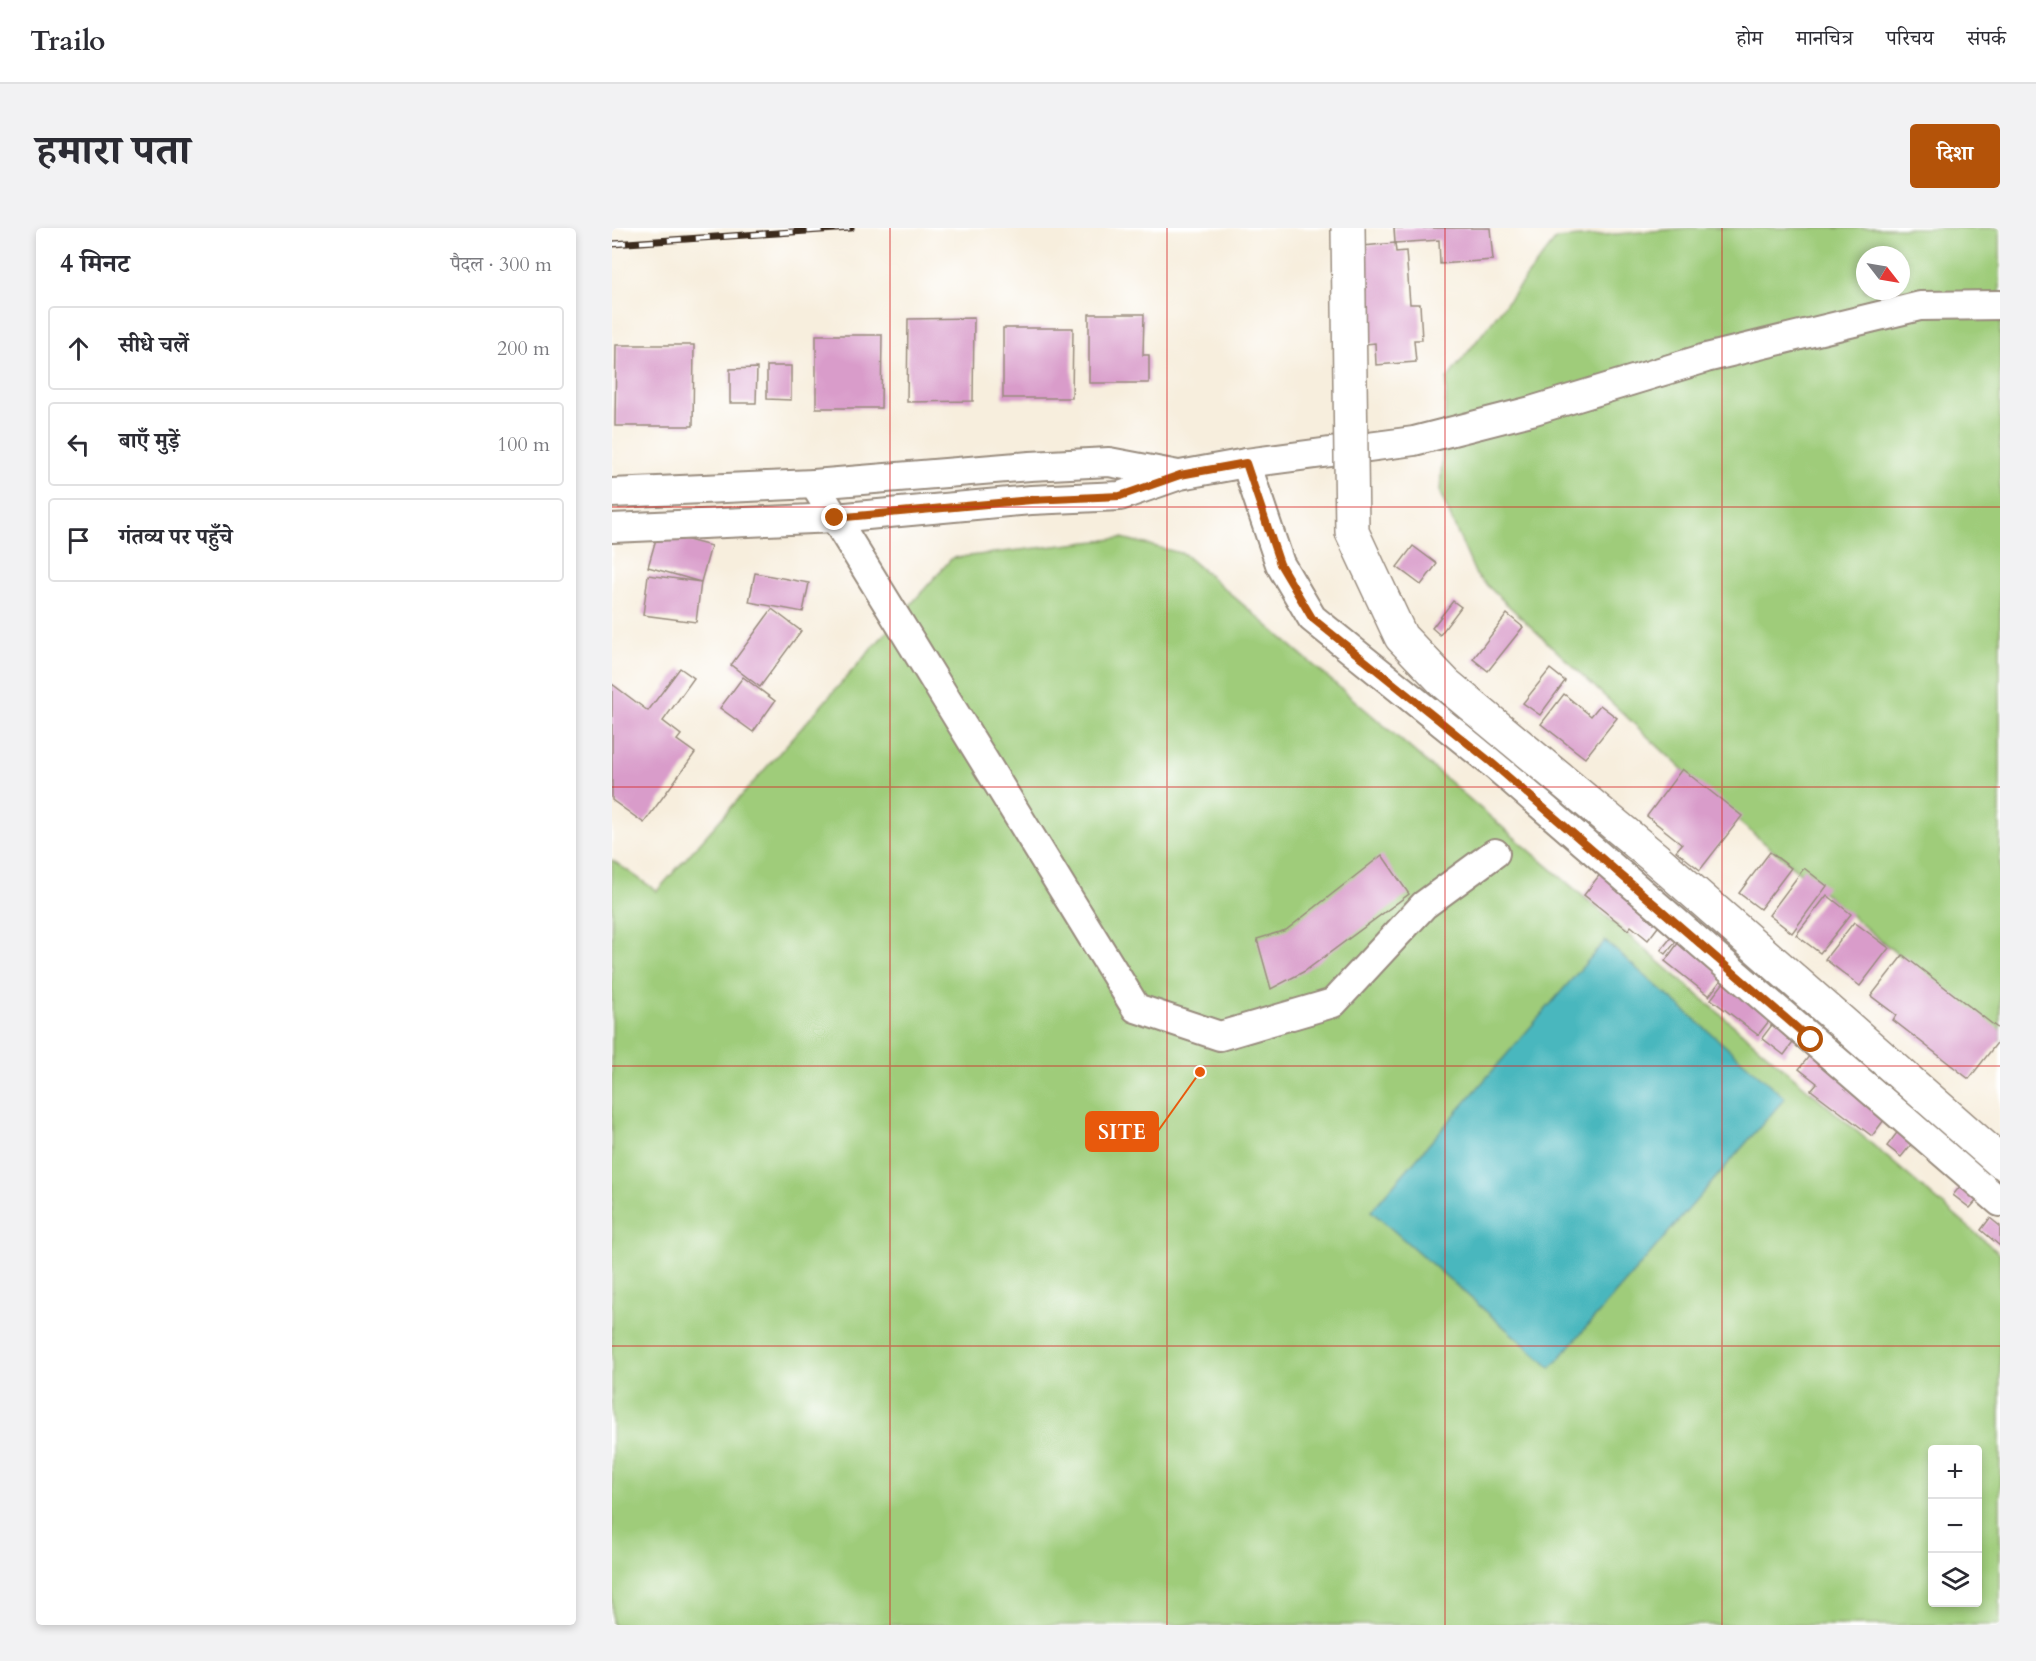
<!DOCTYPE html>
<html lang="hi">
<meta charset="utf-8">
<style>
body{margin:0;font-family:Cardo,"Noto Serif Devanagari",serif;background:#f2f2f3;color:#2b2b33}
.controls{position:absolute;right:18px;bottom:18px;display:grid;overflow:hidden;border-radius:6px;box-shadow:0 3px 9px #0003}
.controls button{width:54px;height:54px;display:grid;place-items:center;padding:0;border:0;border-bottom:2px solid #e1e1e2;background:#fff;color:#2b2b33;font:30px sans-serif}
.compass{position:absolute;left:1244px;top:18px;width:54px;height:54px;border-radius:50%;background:#fff;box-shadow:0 3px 9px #0003;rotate:121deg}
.stop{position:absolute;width:18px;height:18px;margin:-14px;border:4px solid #b45309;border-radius:50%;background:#fff}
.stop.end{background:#b45309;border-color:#fff;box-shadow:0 2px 6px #0008}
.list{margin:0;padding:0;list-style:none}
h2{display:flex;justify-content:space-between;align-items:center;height:78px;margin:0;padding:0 24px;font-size:26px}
h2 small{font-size:20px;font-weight:400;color:#7c7c81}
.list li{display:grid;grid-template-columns:39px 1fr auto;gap:18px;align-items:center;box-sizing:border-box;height:84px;margin:0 12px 12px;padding:0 12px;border:2px solid #e1e1e2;border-radius:6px}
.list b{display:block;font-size:22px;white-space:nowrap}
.list em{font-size:20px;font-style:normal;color:#7c7c81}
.icon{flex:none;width:33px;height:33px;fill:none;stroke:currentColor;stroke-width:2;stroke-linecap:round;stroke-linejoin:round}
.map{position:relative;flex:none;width:1388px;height:1397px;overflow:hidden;border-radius:6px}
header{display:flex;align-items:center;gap:36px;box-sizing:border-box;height:84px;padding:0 30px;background:#fff;border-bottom:2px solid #e1e1e2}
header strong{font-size:28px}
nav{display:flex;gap:33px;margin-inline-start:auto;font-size:21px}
.intro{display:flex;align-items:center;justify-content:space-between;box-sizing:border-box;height:144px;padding:0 36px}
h1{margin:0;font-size:42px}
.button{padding:15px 27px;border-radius:6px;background:#b45309;color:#fff;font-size:21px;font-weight:700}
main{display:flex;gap:36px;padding:0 36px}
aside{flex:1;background:#fff;border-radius:6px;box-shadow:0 3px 9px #0003}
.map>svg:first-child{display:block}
.green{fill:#9fcc7a;stroke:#6d7b4c;stroke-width:1.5;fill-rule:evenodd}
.water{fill:#48b7be;stroke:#42706e;stroke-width:1.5}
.building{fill:#d99cca}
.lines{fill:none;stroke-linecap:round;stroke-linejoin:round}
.minor-casing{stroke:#998c7e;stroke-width:32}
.minor{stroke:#fff;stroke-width:28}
.rail-casing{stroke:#3b2a1e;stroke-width:7}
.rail{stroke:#fff;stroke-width:4.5;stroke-dasharray:14;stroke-linecap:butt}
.major-bridge-casing{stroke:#998c7e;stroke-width:36;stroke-linecap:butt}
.major-bridge{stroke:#fff;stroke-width:33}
.route{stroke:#b45309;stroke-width:8}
.grid{fill:none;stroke:#d62828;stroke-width:1.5;stroke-opacity:0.55}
.leader{fill:none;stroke:#e8590c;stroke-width:2}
.callout-dot{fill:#e8590c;stroke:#fff;stroke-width:2}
.callout{fill:#e8590c;stroke:#e8590c;stroke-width:2}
.callout-label{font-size:21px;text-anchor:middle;font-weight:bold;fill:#fff}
</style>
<header>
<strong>Trailo</strong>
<nav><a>होम</a><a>मानचित्र</a><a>परिचय</a><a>संपर्क</a></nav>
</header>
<div class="intro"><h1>हमारा पता</h1><a class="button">दिशा</a></div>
<main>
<aside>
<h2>4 मिनट<small>पैदल · 300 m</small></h2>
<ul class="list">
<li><svg class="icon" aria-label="ahead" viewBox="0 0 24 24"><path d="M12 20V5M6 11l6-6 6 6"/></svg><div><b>सीधे चलें</b></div><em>200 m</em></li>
<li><svg class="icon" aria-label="left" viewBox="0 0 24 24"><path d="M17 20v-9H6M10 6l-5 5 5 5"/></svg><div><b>बाएँ मुड़ें</b></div><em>100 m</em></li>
<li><svg class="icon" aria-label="arrive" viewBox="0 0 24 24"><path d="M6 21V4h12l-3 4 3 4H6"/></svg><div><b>गंतव्य पर पहुँचे</b></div></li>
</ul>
</aside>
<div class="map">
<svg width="1388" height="1397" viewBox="0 0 1388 1397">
<rect width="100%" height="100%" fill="#fff"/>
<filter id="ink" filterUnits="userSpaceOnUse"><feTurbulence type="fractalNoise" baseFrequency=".0167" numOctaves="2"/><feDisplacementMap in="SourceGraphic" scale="12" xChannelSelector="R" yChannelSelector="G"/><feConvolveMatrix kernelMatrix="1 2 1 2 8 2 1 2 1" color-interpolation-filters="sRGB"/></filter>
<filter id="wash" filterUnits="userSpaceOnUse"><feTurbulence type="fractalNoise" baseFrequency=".008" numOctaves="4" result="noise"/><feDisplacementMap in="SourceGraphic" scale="24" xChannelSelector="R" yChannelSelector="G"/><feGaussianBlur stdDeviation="1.35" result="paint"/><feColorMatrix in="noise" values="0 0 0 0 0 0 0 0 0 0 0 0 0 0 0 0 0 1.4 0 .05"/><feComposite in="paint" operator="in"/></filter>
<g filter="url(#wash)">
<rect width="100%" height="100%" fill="#f7eedd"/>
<g class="green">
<path d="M 1077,0 L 1388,0 L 1388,812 L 1120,588 L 864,347 L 828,265 L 835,151 L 944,11 ZM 1253,27 L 1289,27 L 1289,63 L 1253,63 Z"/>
<path d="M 510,310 L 572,326 L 1388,1026 L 1388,1397 L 0,1397 L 0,632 L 45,663 L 340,330 ZM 1320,1222 L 1366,1222 L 1366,1374 L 1320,1374 Z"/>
</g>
<polygon class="water" points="993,713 1173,870 939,1140 759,983"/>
<g id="blocks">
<g class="building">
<polygon points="782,0 878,0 881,32 828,36 827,12 783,15"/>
<polygon points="783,15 784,24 794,23 798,76 808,76 810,112 802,112 804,134 764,137 763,115 754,116 751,62 754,62 751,18"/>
<polygon points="477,86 532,86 531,127 537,127 537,155 477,155"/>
<polygon points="362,90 361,173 295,174 296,91"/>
<polygon points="391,100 461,100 460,170 391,170"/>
<polygon points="204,107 270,107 269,180 204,180"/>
<polygon points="4,117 82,117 81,198 3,198"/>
<polygon points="155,138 179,138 179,172 155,171"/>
<polygon points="145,140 144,175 118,175 118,141"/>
<polygon points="46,304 99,318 89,354 84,394 31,387 36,347 89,354 36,339"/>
<polygon points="801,318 825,336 809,357 785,339"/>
<polygon points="143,345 197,355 191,384 137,374"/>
<polygon points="841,373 849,379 828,407 820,400"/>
<polygon points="160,381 189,403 148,459 119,437"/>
<polygon points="895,386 911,399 876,443 861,431"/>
<polygon points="68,440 82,450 51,493 69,507 65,512 83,525 32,595 0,572 0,456 36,483"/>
<polygon points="938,441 953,453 928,487 911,475"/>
<polygon points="131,449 163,473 141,504 108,480"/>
<polygon points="952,466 979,488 988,477 1005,490 973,530 929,496"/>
<polygon points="1070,541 1130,588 1088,642 1064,623 1070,616 1035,588"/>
<polygon points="1158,624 1179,640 1148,681 1127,665"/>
<polygon points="770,627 797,666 693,743 659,761 645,711 674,702"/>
<polygon points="1192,640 1215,658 1180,705 1157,687"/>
<polygon points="992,641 1052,691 1036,712 1019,698 1016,702 972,667"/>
<polygon points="1215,667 1239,686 1208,725 1184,707"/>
<polygon points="1242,694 1277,720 1248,758 1213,731"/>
<polygon points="1065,702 1070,706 1054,726 1049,722"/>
<polygon points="1069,711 1113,747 1097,768 1053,733"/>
<polygon points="1291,727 1388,802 1388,811 1357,851 1281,792 1284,787 1259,768"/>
<polygon points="1113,753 1161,788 1146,807 1099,771"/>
<polygon points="1166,789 1186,808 1172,827 1150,810"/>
<polygon points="1204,819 1275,888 1260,908 1199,862 1205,855 1187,841"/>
<polygon points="1287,902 1302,913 1289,929 1275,918"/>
<polygon points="1349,957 1366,971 1358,980 1341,967"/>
<polygon points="1378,990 1388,998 1388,1018 1369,1002"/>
</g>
</g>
</g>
<g filter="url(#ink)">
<use href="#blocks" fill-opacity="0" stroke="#998c7e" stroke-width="1.5"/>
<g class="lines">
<g class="minor-casing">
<g id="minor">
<polyline points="634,235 668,336 700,390 880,535 1388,974"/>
<polyline points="202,256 524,780 608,808 721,775 812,677 883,625"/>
<polyline points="0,265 202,256 418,238 497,234 566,247"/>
<polyline points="0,300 223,290 419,272 508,268 568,247 634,235 802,213 919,183 1094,130 1308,78 1388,77"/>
</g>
</g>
<use href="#minor" class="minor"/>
<g class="rail-casing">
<polyline id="rail" points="0,16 239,0"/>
</g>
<use href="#rail" class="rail"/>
<g class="major-bridge-casing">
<polyline id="major-bridge" points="736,0 740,304 789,409 834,456 1043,630 1388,933"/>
</g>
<use href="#major-bridge" class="major-bridge"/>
</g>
</g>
<g class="lines" filter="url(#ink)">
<polyline class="route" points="223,290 419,272 508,268 568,247 634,235 668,336 700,390 880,535 1199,812"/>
</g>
<path class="grid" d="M 278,0 L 278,1397M 555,0 L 555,1397M 833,0 L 833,1397M 1110,0 L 1110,1397M 0,279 L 1388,279M 0,559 L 1388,559M 0,838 L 1388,838M 0,1118 L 1388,1118"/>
<path class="leader" d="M588 844L546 903"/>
<circle class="callout-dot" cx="588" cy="844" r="6"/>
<rect class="callout" x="474" y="884" width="72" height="39" rx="6"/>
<g class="callout-label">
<text x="510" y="911">SITE</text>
</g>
</svg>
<div class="controls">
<button>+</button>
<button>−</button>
<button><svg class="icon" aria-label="layers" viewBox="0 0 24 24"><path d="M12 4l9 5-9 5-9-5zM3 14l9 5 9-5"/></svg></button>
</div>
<svg class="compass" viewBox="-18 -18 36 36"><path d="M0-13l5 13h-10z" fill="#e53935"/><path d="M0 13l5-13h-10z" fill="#7c7c81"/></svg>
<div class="stop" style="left:1199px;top:812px"></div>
<div class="stop end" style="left:223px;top:290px"></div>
</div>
</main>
